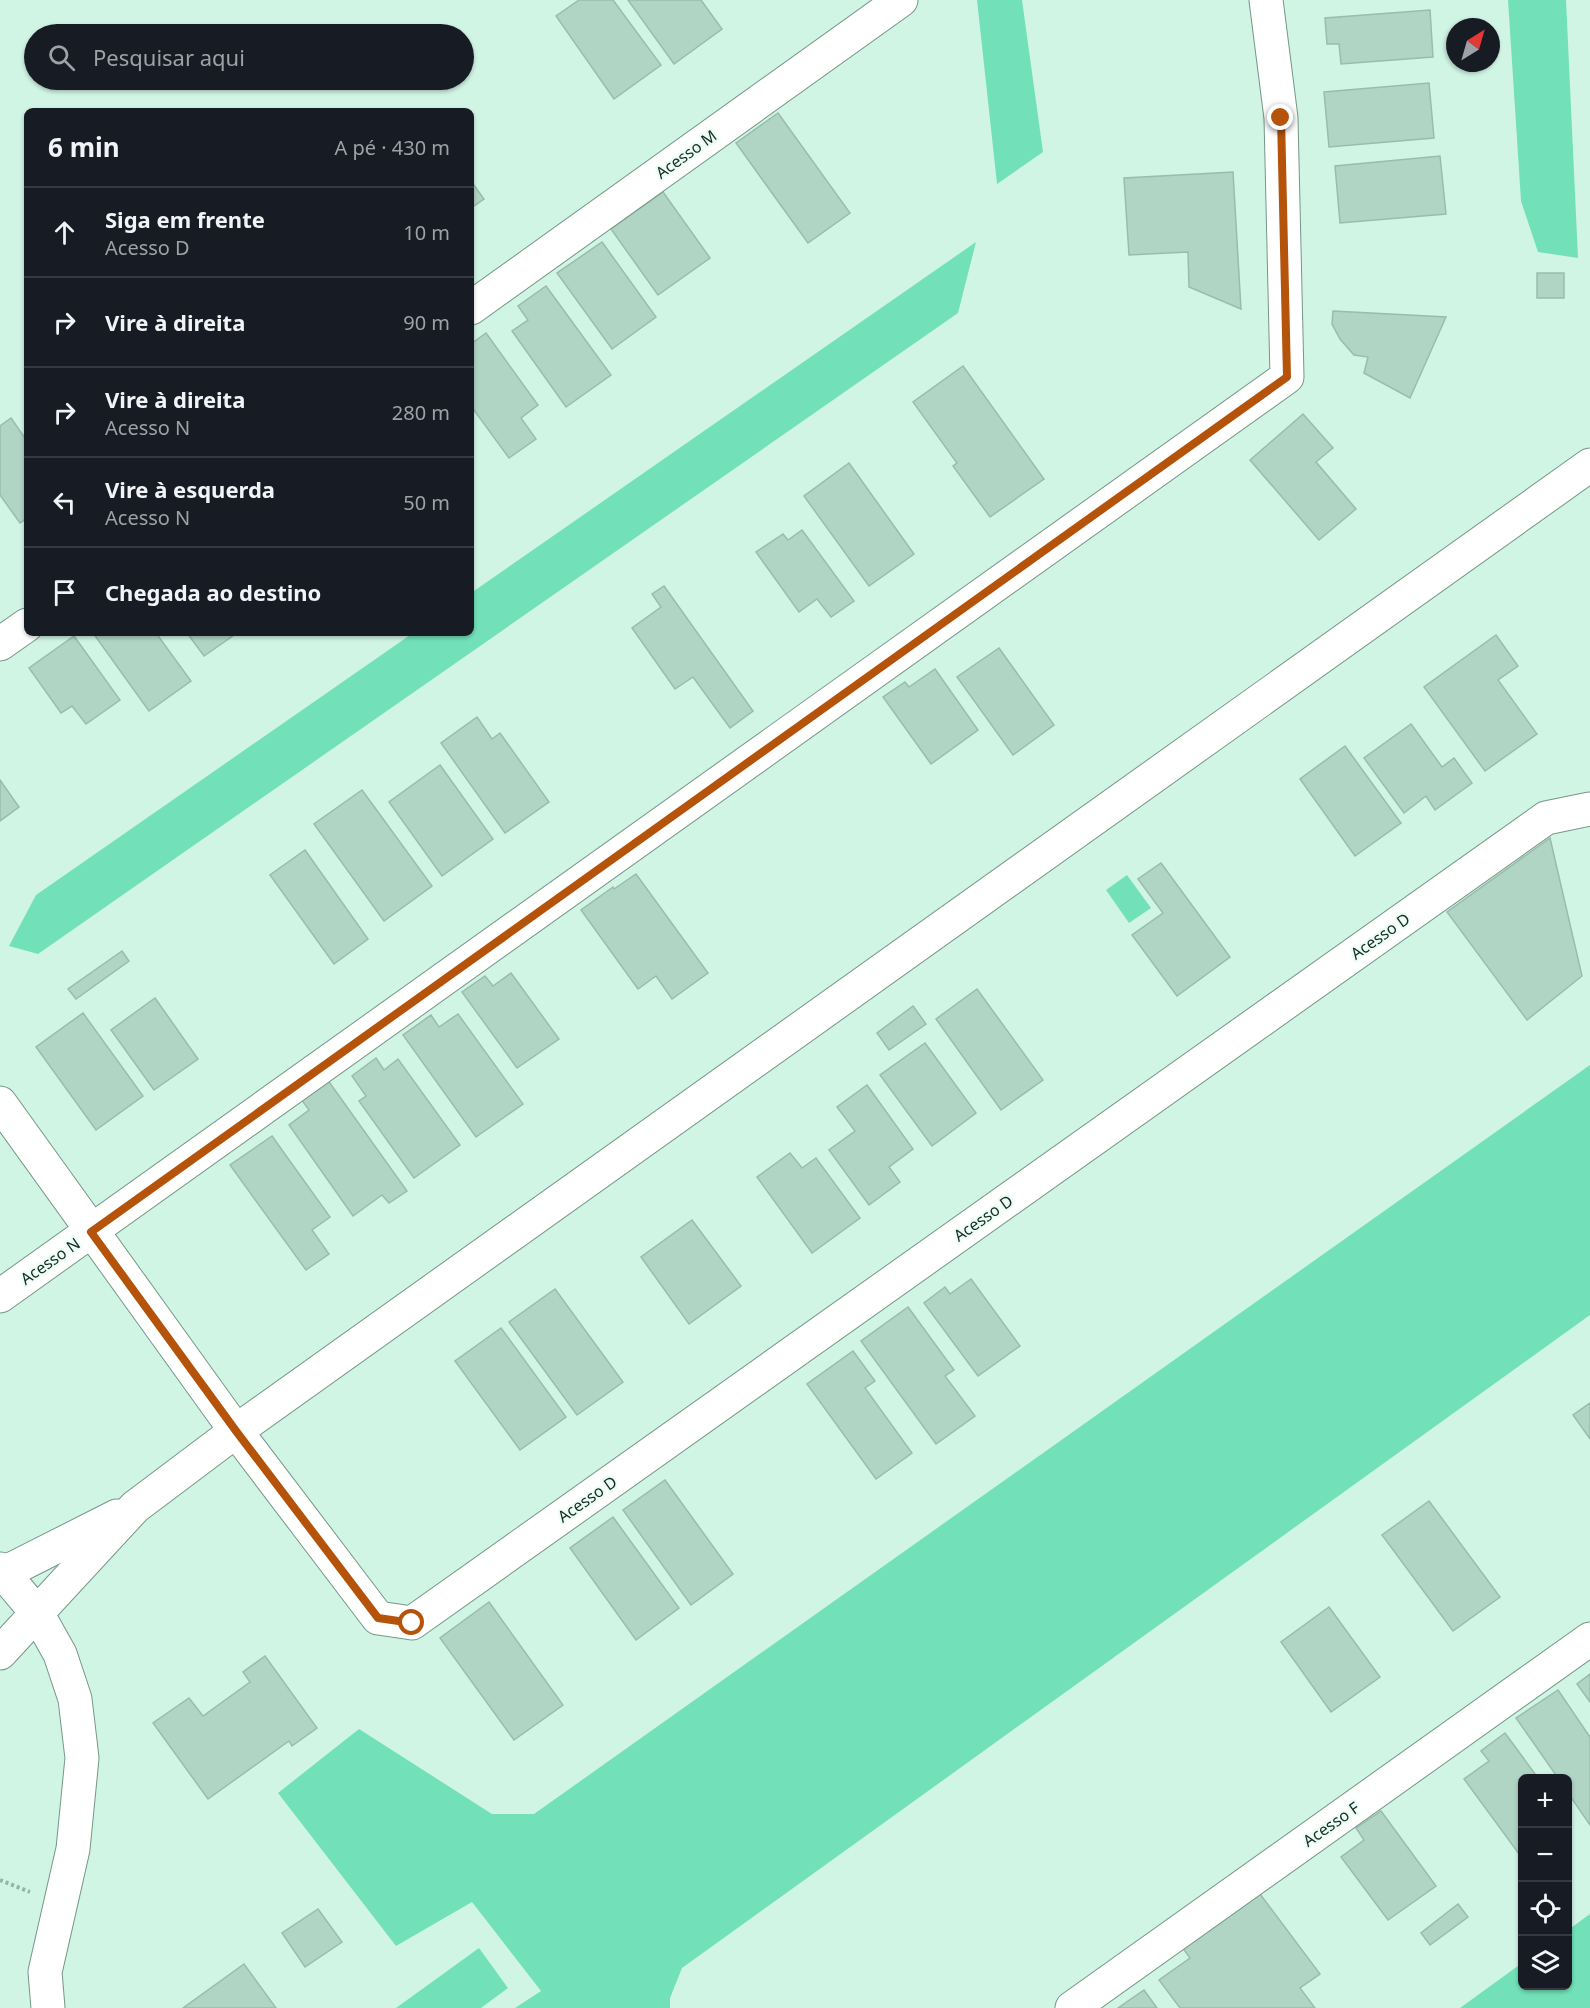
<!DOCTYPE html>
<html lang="pt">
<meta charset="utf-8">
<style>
body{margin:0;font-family:"Noto Sans",sans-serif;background:#20242c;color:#f1f3f6}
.controls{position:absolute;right:18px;bottom:18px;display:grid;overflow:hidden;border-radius:9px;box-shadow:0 2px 4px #0004}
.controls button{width:54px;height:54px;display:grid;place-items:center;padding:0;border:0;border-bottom:2px solid #363941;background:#171b24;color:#f1f3f6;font:30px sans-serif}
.compass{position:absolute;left:1446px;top:18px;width:54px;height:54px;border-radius:50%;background:#171b24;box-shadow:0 2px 4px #0004;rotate:37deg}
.stop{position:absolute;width:18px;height:18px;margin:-14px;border:4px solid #b45309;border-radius:50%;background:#fff}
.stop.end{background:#b45309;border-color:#fff;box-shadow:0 2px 6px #0008}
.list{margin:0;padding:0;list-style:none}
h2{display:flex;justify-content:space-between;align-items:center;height:78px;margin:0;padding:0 24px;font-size:26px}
h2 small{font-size:20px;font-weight:400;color:#9ea1a6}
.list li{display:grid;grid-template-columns:39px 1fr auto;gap:18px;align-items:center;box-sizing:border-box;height:90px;padding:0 24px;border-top:2px solid #363941}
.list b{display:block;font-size:22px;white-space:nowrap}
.list p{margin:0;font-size:20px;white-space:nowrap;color:#9ea1a6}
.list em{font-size:20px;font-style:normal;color:#9ea1a6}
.icon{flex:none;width:33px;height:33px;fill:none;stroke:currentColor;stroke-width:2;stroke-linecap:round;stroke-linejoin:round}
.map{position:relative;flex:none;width:1590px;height:2008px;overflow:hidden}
.search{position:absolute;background:#171b24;box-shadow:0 2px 4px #0004;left:24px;top:24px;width:450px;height:66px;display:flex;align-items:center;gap:15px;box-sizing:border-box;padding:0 21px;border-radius:33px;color:#9ea1a6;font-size:22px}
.panel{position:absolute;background:#171b24;box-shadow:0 2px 4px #0004;left:24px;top:108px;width:450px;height:528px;border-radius:9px}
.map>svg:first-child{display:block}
.water{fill:#72e1b9}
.building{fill:#b1d5c5;stroke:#99bcad;stroke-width:1.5}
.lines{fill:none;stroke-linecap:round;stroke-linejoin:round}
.minor-casing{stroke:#759789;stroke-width:35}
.path{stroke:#96b3a7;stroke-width:4;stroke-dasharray:3 3;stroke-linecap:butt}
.minor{stroke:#fff;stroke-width:33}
.route{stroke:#b45309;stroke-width:8}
.labels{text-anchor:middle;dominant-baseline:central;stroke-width:4.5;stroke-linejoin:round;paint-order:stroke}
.street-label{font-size:16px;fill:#1a2823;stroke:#e9fff5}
</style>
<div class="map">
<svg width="1590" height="2008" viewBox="0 0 1590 2008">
<rect width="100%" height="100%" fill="#d1f5e5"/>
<g class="water">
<polygon points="977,0 1022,0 1043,152 997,184"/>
<polygon points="1508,0 1566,0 1578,258 1538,252 1521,201"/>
<polygon points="976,242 958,313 38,954 9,946 36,895 413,633 471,633 471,593"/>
<polygon points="1127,875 1151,908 1129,923 1106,890"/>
<polygon points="1590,1065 1590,1315 682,1968 670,1998 670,2008 515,2008 541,1991 472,1902 396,1946 278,1793 359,1729 492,1814 534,1814"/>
<polygon points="1590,1914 1590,2008 1460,2008 1522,1963 1522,1986 1568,1986 1568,1930"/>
<polygon points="479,1948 508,1988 481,2008 396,2008"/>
</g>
<g class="building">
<polygon points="579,0 613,0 661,65 614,99 556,16"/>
<polygon points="628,0 701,0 722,29 674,64"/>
<polygon points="1430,10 1433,57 1341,64 1339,44 1327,44 1325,18"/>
<polygon points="1429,83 1434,138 1329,147 1324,92"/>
<polygon points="778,113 850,213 808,243 736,143"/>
<polygon points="1440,156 1446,214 1340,223 1335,166"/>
<polygon points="1233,172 1241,309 1189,287 1188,252 1129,255 1124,178"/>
<polygon points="471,181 484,199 471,208"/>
<polygon points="663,192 710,258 658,295 611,229"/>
<polygon points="602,242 656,317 612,349 557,273"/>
<rect x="1537" y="273" width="27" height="25"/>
<polygon points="546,286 611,375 566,407 512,331 528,320 518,306"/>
<polygon points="1333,311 1446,317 1410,398 1364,373 1368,357 1354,355 1340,339 1332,324"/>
<polygon points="486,333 538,405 521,418 536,439 509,458 471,406 471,344"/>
<polygon points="963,366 1044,479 990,517 953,466 957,463 913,402"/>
<polygon points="1303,414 1333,448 1316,462 1356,509 1319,540 1250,460"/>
<polygon points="11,418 27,441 27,518 20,523 0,495 0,426"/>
<polygon points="849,463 914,554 869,586 804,496"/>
<polygon points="802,530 854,601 831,617 817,599 799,612 756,552 783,534 788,540"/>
<polygon points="664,586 753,711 730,728 693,677 675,689 632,628 661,607 652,594"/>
<polygon points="93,633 156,633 191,681 149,711"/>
<polygon points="187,633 237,633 204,656"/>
<polygon points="1496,635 1518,666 1498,680 1537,734 1485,771 1424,687"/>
<polygon points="74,636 120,700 86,724 72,706 61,713 29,668"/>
<polygon points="999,648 1054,725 1013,755 957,677"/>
<polygon points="935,669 978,730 931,764 883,697 905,682 909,687"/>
<polygon points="477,717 492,739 500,733 549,802 505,833 441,743"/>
<polygon points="1411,724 1442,767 1454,758 1472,783 1435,810 1426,796 1404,813 1364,758"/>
<polygon points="1345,746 1401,823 1355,856 1300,779"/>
<polygon points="440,765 493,839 442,876 389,802"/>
<polygon points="0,780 19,807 0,821"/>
<polygon points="362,790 432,886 384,921 314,824"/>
<polygon points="1550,838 1582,976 1527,1020 1447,912"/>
<polygon points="305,850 368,939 334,964 270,875"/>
<polygon points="1161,863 1230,957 1177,996 1132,935 1163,913 1138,879"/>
<polygon points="636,874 708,973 672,999 656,976 638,989 581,910 613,887 614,889"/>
<polygon points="122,951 129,961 76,999 68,989"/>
<polygon points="511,973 559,1039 517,1068 462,992 485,976 493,986"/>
<polygon points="977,989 1043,1080 1001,1110 936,1019"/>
<polygon points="155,998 198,1059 154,1090 111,1030"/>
<polygon points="913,1006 926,1024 889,1050 877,1033"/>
<polygon points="83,1013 143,1096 96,1130 36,1047"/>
<polygon points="458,1014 523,1104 476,1137 403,1035 431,1015 439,1027"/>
<polygon points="925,1043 976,1113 932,1146 880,1075"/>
<polygon points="376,1058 384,1070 398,1059 460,1145 414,1178 359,1101 366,1096 352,1076"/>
<polygon points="327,1079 407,1191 389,1203 382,1195 353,1216 289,1125 309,1110 301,1099"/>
<polygon points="867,1085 913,1149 889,1167 900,1182 869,1205 829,1150 855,1131 837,1107"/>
<polygon points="272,1136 330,1217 312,1230 329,1254 306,1270 230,1165"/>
<polygon points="790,1153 802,1168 816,1158 860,1218 812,1253 757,1177"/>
<polygon points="692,1220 741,1286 689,1324 641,1257"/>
<polygon points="971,1279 1020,1346 978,1376 924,1303 945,1287 950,1294"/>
<polygon points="555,1289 623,1382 577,1415 509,1322"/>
<polygon points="908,1307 954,1370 945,1376 975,1416 936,1444 861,1341"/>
<polygon points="501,1328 566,1417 520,1450 455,1361"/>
<polygon points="853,1351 875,1381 865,1388 912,1453 876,1479 807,1384"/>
<polygon points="1590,1403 1590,1439 1573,1415"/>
<polygon points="665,1480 733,1574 691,1605 623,1510"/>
<polygon points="1429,1501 1500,1597 1453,1631 1382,1535"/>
<polygon points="613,1517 679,1608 636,1640 570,1548"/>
<polygon points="489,1602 563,1705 514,1740 440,1638"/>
<polygon points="1329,1607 1380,1677 1331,1712 1281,1642"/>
<polygon points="265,1656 317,1728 292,1746 289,1741 208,1799 153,1723 189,1698 203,1716 250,1682 243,1672"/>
<polygon points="1590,1674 1590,1702 1577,1684"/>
<polygon points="1558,1690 1590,1737 1590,1825 1568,1793 1568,1778 1558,1778 1516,1718"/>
<polygon points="1505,1733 1538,1778 1522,1778 1522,1858 1464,1779 1489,1761 1481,1751"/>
<polygon points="1381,1811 1436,1886 1388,1920 1341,1857 1364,1840 1356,1828"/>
<polygon points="1257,1890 1320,1974 1300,1988 1315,2008 1180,2008 1159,1980 1190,1958 1182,1947"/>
<polygon points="1458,1904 1468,1917 1430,1945 1421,1933"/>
<polygon points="318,1909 342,1942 305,1967 282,1933"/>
<polygon points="244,1964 276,2008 183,2008"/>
<polygon points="1144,1990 1157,2008 1118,2008"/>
</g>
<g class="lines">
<g class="minor-casing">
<g id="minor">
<polyline points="471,308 901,0"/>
<polyline points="0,644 27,625"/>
<polyline points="0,1103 236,1431 378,1618 412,1623 1546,818 1590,809"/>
<polyline points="0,1296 1287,377 1281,118 1266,0"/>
<polyline points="0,1569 37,1613 60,1654 75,1699 82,1758 73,1849 45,1972 48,2008"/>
<polyline points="0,1575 117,1516"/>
<polyline points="0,1653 135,1507 236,1431 1590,465"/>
<polyline points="1072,2008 1590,1639"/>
</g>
</g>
<polyline class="path" points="0,1880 30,1892"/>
<use href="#minor" class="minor"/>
</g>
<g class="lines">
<polyline class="route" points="412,1623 378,1618 236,1431 91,1232 1287,377 1281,118"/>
</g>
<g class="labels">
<g class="street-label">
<text transform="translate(686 154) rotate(-36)">Acesso M</text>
<text transform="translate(1380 936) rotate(-35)">Acesso D</text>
<text transform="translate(983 1218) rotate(-35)">Acesso D</text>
<text transform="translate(50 1261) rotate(-35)">Acesso N</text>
<text transform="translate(587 1499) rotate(-35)">Acesso D</text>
<text transform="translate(1331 1824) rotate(-35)">Acesso F</text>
</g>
</g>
</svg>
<div class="controls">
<button>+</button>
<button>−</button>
<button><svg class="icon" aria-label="locate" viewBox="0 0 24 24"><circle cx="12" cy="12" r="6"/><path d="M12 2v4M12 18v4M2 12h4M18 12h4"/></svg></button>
<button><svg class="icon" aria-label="layers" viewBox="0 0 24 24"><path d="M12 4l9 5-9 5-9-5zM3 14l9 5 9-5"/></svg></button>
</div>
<svg class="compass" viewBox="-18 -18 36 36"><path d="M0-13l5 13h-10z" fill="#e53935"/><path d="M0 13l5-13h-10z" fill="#9ea1a6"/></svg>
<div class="stop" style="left:412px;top:1623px"></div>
<div class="stop end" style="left:1281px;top:118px"></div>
<div class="search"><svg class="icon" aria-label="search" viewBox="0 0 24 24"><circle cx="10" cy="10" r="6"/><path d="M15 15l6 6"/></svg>Pesquisar aqui</div>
<section class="panel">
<h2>6 min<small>A pé · 430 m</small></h2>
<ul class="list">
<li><svg class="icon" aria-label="ahead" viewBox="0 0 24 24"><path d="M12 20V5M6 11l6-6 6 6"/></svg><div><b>Siga em frente</b><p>Acesso D</p></div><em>10 m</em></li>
<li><svg class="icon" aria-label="right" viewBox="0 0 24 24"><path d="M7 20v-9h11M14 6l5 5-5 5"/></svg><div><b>Vire à direita</b></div><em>90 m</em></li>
<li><svg class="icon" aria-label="right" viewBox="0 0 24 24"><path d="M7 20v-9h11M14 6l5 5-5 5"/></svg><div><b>Vire à direita</b><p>Acesso N</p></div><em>280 m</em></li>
<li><svg class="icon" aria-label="left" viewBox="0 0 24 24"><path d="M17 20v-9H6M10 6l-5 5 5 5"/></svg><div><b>Vire à esquerda</b><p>Acesso N</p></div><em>50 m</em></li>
<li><svg class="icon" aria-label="arrive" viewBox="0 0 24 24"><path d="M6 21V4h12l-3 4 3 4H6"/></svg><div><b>Chegada ao destino</b></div></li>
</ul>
</section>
</div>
